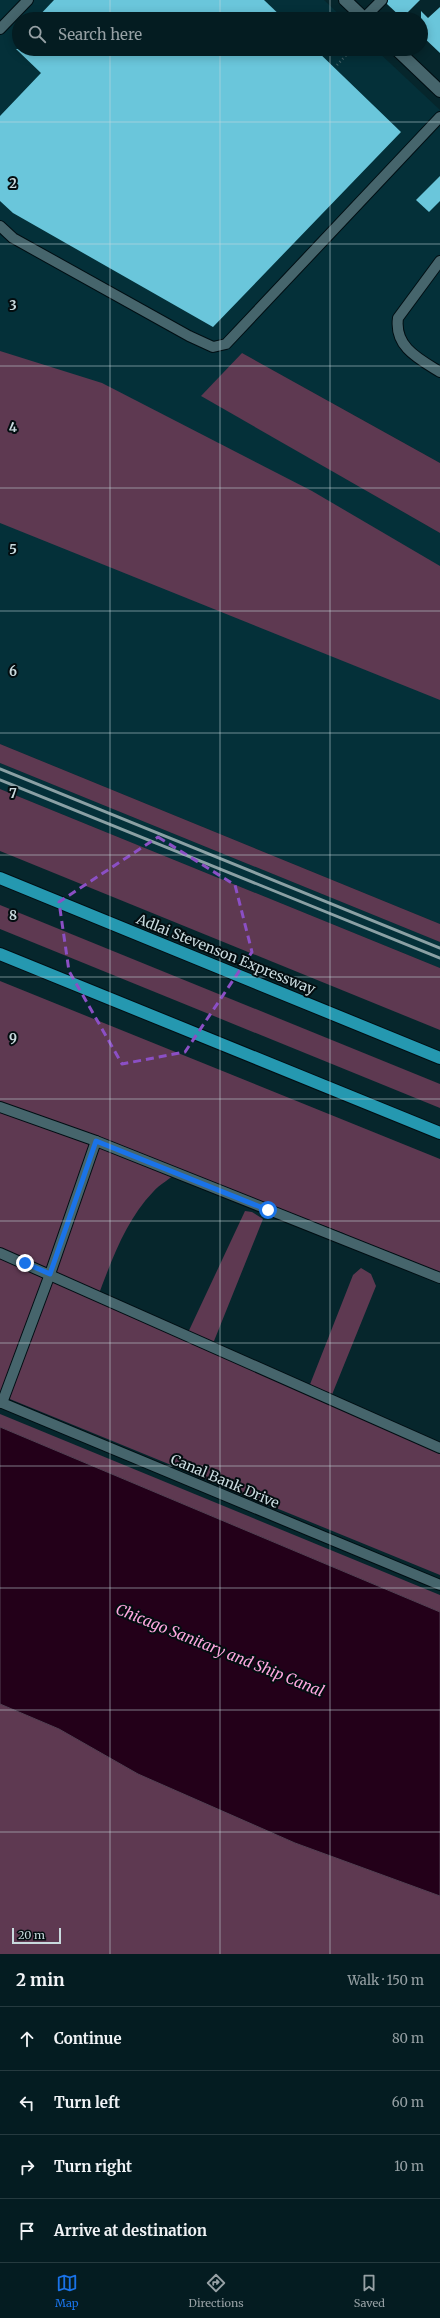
<!DOCTYPE html>
<meta charset="utf-8">
<style>
body{margin:0;font-family:Merriweather,serif;background:#0d252a;color:#f1f3f6}
.scale{position:absolute;left:12px;bottom:10px;width:49px;box-sizing:border-box;padding-left:4px;border:2px solid #c9dade;border-top:0;font-size:11px;line-height:14px;white-space:nowrap;color:#c9dade;-webkit-text-stroke:3px #030d10;paint-order:stroke}
.stop{position:absolute;width:12px;height:12px;margin:-9px;border:3px solid #1a73e8;border-radius:50%;background:#fff}
.stop.end{background:#1a73e8;border-color:#fff;box-shadow:0 1px 4px #0008}
.list{margin:0;padding:0;list-style:none}
h2{display:flex;justify-content:space-between;align-items:center;height:52px;margin:0;padding:0 16px;font-size:17px}
h2 small{font-size:13px;font-weight:400;color:#97a1a5}
.list li{display:grid;grid-template-columns:26px 1fr auto;gap:12px;align-items:center;box-sizing:border-box;height:64px;padding:0 16px;border-top:1px solid #253a3f}
.list b{display:block;font-size:15px;white-space:nowrap}
.list em{font-size:13px;font-style:normal;color:#97a1a5}
.icon{flex:none;width:22px;height:22px;fill:none;stroke:currentColor;stroke-width:2;stroke-linecap:round;stroke-linejoin:round}
.map{position:relative;flex:none;width:440px;height:1954px;overflow:hidden}
.search{position:absolute;background:#041c21;box-shadow:0 2px 10px #0003;left:12px;right:12px;top:12px;height:44px;display:flex;align-items:center;gap:10px;box-sizing:border-box;padding:0 14px;border-radius:22px;color:#97a1a5;font-size:15px}
.sheet{height:308px;background:#041c21}
nav{display:flex;justify-content:space-around;align-items:center;box-sizing:border-box;height:56px;border-top:1px solid #253a3f;background:#041c21;font-size:11px;color:#97a1a5}
nav a{display:grid;justify-items:center;gap:2px}
nav .on{color:#1a73e8}
.map>svg:first-child{display:block}
.built{fill:#043039}
.green{fill:#5e3951}
.water{fill:#230019;stroke:#554154}
.building{fill:#6ac6db}
.lines{fill:none;stroke-linecap:round;stroke-linejoin:round}
.service-casing{stroke:#000e13;stroke-width:12}
.minor-casing{stroke:#000e13;stroke-width:14}
.motorway-casing{stroke:#000e13;stroke-width:14}
.path{stroke:#476268;stroke-width:2.5;stroke-dasharray:1 3;stroke-linecap:butt}
.service{stroke:#46656c;stroke-width:10}
.minor{stroke:#46656c;stroke-width:12}
.motorway{stroke:#2598b0;stroke-width:12}
.rail{stroke:#8aa0a4;stroke-width:3}
.route{stroke:#1a73e8;stroke-width:5}
.marked{fill:none;stroke:#8b4fc5;stroke-width:3;stroke-dasharray:8 5;stroke-linejoin:round}
.grid{fill:none;stroke:#c9dade;stroke-width:1;stroke-opacity:0.55}
.labels{text-anchor:middle;dominant-baseline:central;stroke-width:4;stroke-linejoin:round;paint-order:stroke}
.street-label{font-size:14px;fill:#c9dade;stroke:#030d10}
.water-label{font-size:15px;font-style:italic;fill:#fda7df;stroke:#030d10}
.grid-label{font-size:13px;text-anchor:middle;font-weight:bold;fill:#c9dade;stroke:#030d10;stroke-width:4;stroke-linejoin:round;paint-order:stroke}
</style>
<div class="map">
<svg width="440" height="1954" viewBox="0 0 440 1954">
<rect width="100%" height="100%" fill="#06262c"/>
<g class="built">
<polygon points="0,0 324,0 344,19 19,19 19,49 375,49 440,110 440,463 242,353 202,396 440,533 440,924 0,744"/>
<polygon points="0,763 440,942 440,968 0,789"/>
</g>
<g class="green">
<polygon points="0,351 102,383 312,491 440,566 440,700 0,523"/>
<polygon points="242,353 440,463 440,533 201,396"/>
<polygon points="0,744 440,924 440,942 0,763"/>
<polygon points="0,789 440,968 440,1030 0,851"/>
<polygon points="0,905 440,1084 440,1108 0,929"/>
<path d="M 0,981 L 440,1159 L 440,1273 L 390,1252 L 372,1256 C 360,1250 356,1240 343,1233 L 180,1171 C 171,1178 160,1184 153,1192 C 125,1221 111,1262 97,1299 L 185,1339 L 245,1211 L 252,1212 L 263,1219 L 210,1351 L 307,1392 L 353,1275 L 361,1268 L 371,1274 L 376,1286 L 329,1402 L 440,1450 L 440,1575 L 0,1395 Z"/>
<polygon points="0,1414 440,1595 440,1612 0,1427"/>
<polygon points="0,1704 59,1729 138,1774 295,1843 440,1896 440,1954 0,1954"/>
</g>
<polygon class="water" points="0,1427 440,1612 440,1896 295,1843 138,1774 59,1729 0,1704"/>
<g class="building">
<polygon points="54,0 264,0 284,19 36,19"/>
<polygon points="388,0 420,0 402,18 387,4"/>
<polygon points="440,7 440,53 421,35 421,11 428,18"/>
<polygon points="16,49 315,49 401,132 213,327 13,213 0,201 0,116 41,73"/>
<polygon points="440,176 440,201 429,212 416,200"/>
</g>
<g class="lines">
<g class="service-casing">
<g id="service">
<polyline points="364,18 382,0"/>
<polyline points="0,29 28,0"/>
<polyline points="0,226 13,238 189,336 213,347 226,344 440,117"/>
<path d="M 440,261 L 398,318 C 394,347 419,359 440,372"/>
<polyline points="0,1107 96,1141 440,1278"/>
<polyline points="0,1253 440,1448"/>
<polyline points="0,1402 440,1585"/>
<polyline points="2,1403 50,1274 96,1141"/>
</g>
</g>
<g class="minor-casing">
<g id="minor">
<polyline points="345,0 365,19"/>
<polyline points="396,49 440,91"/>
</g>
</g>
<g class="motorway-casing">
<g id="motorway">
<polyline points="0,878 440,1058"/>
<polyline points="0,954 440,1133"/>
</g>
</g>
<polyline class="path" points="337,65 352,49"/>
<use href="#service" class="service"/>
<use href="#minor" class="minor"/>
<use href="#motorway" class="motorway"/>
<g class="rail">
<polyline points="0,769 440,948"/>
<polyline points="0,780 440,958"/>
</g>
</g>
<g class="lines">
<polyline class="route" points="25,1263 50,1274 96,1141 268,1210"/>
</g>
<path class="marked" d="M 158,837 L 235,885 L 252,952 L 185,1052 L 122,1064 L 69,971 L 59,902 Z"/>
<path class="grid" d="M 110,0 L 110,19M 220,0 L 220,19M 330,0 L 330,19M 110,49 L 110,1954M 220,49 L 220,1954M 330,49 L 330,1954M 0,122 L 440,122M 0,244 L 440,244M 0,366 L 440,366M 0,488 L 440,488M 0,611 L 440,611M 0,733 L 440,733M 0,855 L 440,855M 0,977 L 440,977M 0,1099 L 440,1099M 0,1221 L 440,1221M 0,1343 L 440,1343M 0,1466 L 440,1466M 0,1588 L 440,1588M 0,1710 L 440,1710M 0,1832 L 440,1832"/>
<g class="labels">
<g class="street-label">
<text transform="translate(226 954) rotate(22)">Adlai Stevenson Expressway</text>
<text transform="translate(225 1481) rotate(23)">Canal Bank Drive</text>
</g>
<g class="water-label">
<text transform="translate(220 1650) rotate(22)">Chicago Sanitary and Ship Canal</text>
</g>
</g>
<g class="grid-label">
<text x="13" y="188">2</text>
<text x="13" y="310">3</text>
<text x="13" y="432">4</text>
<text x="13" y="554">5</text>
<text x="13" y="676">6</text>
<text x="13" y="798">7</text>
<text x="13" y="920">8</text>
<text x="13" y="1043">9</text>
</g>
</svg>
<div class="scale">20 m</div>
<div class="stop" style="left:268px;top:1210px"></div>
<div class="stop end" style="left:25px;top:1263px"></div>
<div class="search"><svg class="icon" aria-label="search" viewBox="0 0 24 24"><circle cx="10" cy="10" r="6"/><path d="M15 15l6 6"/></svg>Search here</div>
</div>
<section class="sheet">
<h2>2 min<small>Walk · 150 m</small></h2>
<ul class="list">
<li><svg class="icon" aria-label="ahead" viewBox="0 0 24 24"><path d="M12 20V5M6 11l6-6 6 6"/></svg><div><b>Continue</b></div><em>80 m</em></li>
<li><svg class="icon" aria-label="left" viewBox="0 0 24 24"><path d="M17 20v-9H6M10 6l-5 5 5 5"/></svg><div><b>Turn left</b></div><em>60 m</em></li>
<li><svg class="icon" aria-label="right" viewBox="0 0 24 24"><path d="M7 20v-9h11M14 6l5 5-5 5"/></svg><div><b>Turn right</b></div><em>10 m</em></li>
<li><svg class="icon" aria-label="arrive" viewBox="0 0 24 24"><path d="M6 21V4h12l-3 4 3 4H6"/></svg><div><b>Arrive at destination</b></div></li>
</ul>
</section>
<nav>
<a class="on"><svg class="icon" aria-label="map" viewBox="0 0 24 24"><path d="M3 6l6-2 6 2 6-2v14l-6 2-6-2-6 2zM9 4v14M15 6v14"/></svg>Map</a>
<a><svg class="icon" aria-label="directions" viewBox="0 0 24 24"><path d="M12 3l9 9-9 9-9-9zM9 14v-3h6M13 9l2 2-2 2"/></svg>Directions</a>
<a><svg class="icon" aria-label="saved" viewBox="0 0 24 24"><path d="M7 4h10v16l-5-4-5 4z"/></svg>Saved</a>
</nav>
